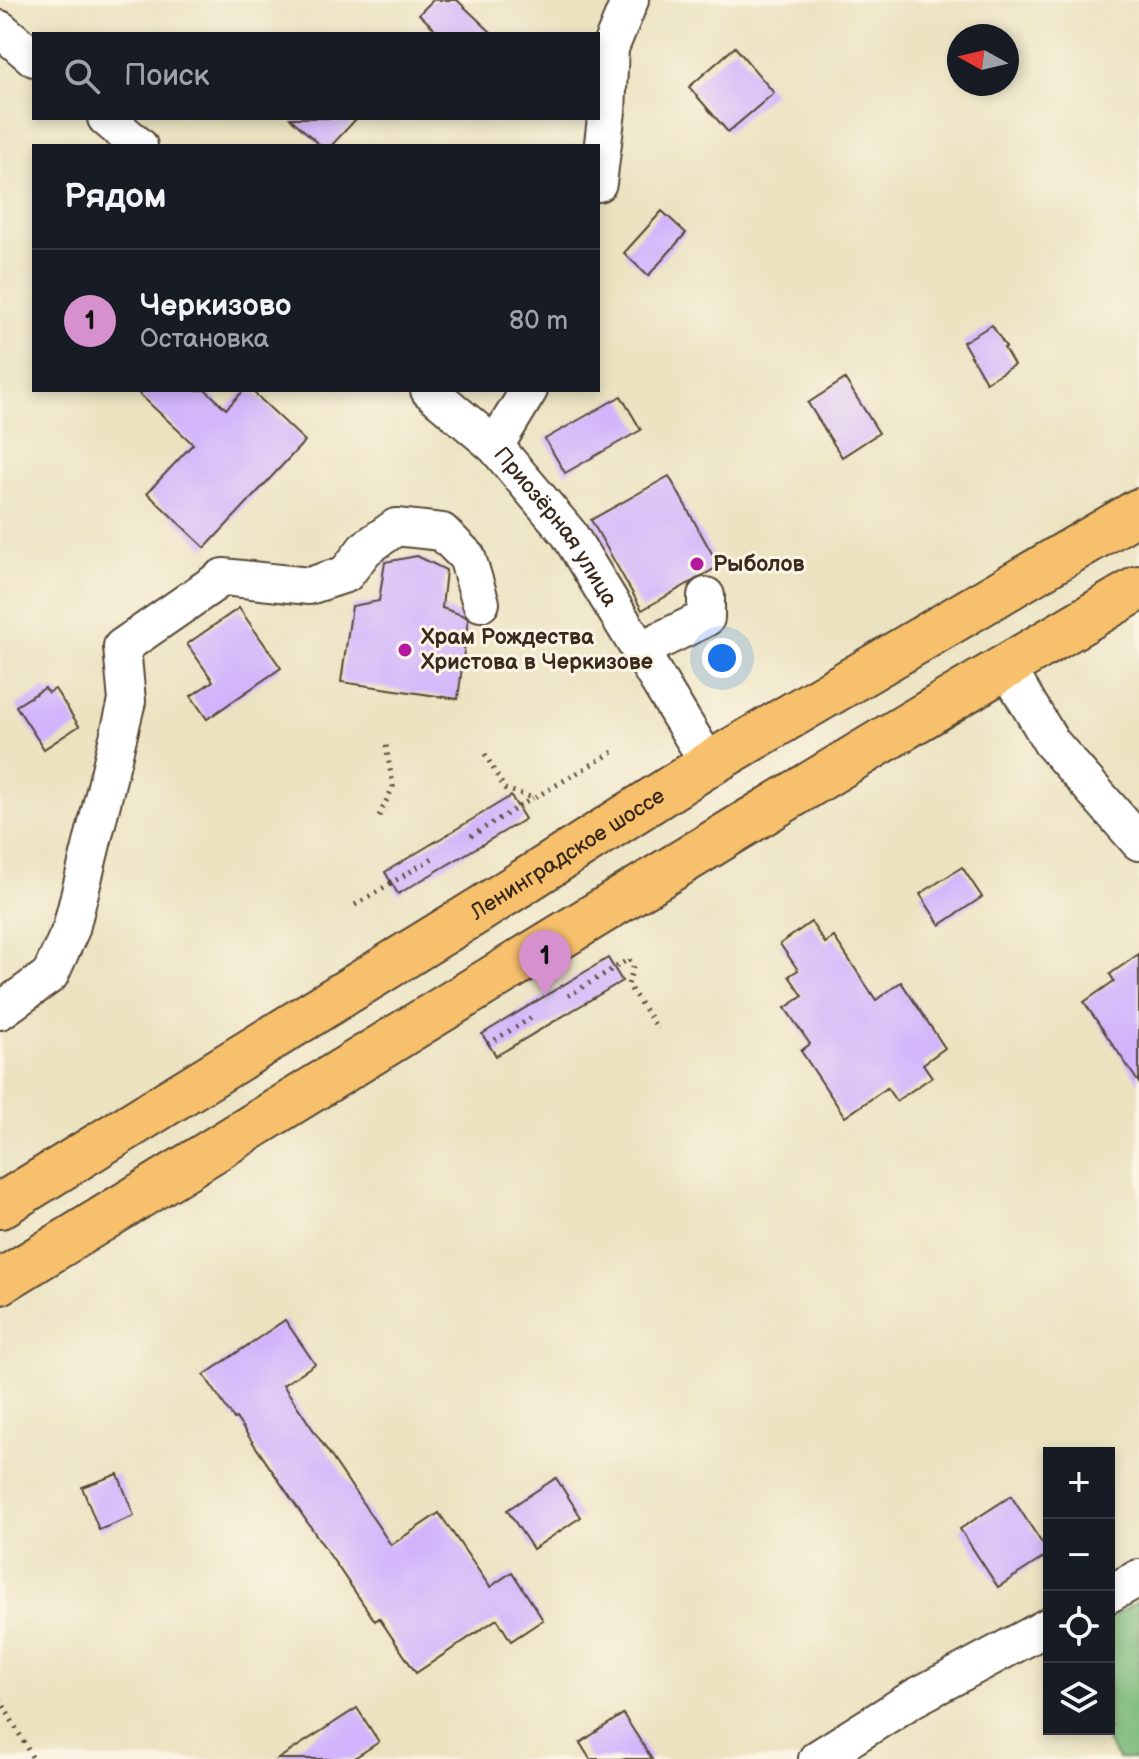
<!DOCTYPE html>
<html lang="ru">
<meta charset="utf-8">
<style>
body{margin:0;font-family:"Balsamiq Sans",sans-serif;background:#242831;color:#f1f3f6}
.controls{position:absolute;right:24px;bottom:24px;display:grid;overflow:hidden;border-radius:0px;box-shadow:0 4px 12px #0003}
.controls button{width:72px;height:72px;display:grid;place-items:center;padding:0;border:0;border-bottom:2px solid #363941;background:#171b24;color:#f1f3f6;font:40px sans-serif}
.compass{position:absolute;left:947px;top:24px;width:72px;height:72px;border-radius:50%;background:#171b24;box-shadow:0 4px 12px #0003;rotate:278deg}
.you{position:absolute;left:722px;top:658px;width:28px;height:28px;margin:-20px;border:6px solid #fff;border-radius:50%;background:#1a73e8;box-shadow:0 0 0 12px #1a73e833}
.badge{display:grid;place-items:center;width:52px;height:52px;border-radius:50%;background:#d690ce;color:#111;font-size:26px;font-weight:700}
.pin{position:absolute;translate:-50% -66px;filter:drop-shadow(0 2px 4px #0008)}
.pin::after{content:'';position:absolute;top:42px;width:28px;height:24px;background:inherit;clip-path:polygon(0 0,100% 0,50% 100%)}
.list{margin:0;padding:0;list-style:none}
h2{display:flex;justify-content:space-between;align-items:center;height:104px;margin:0;padding:0 32px;font-size:34px}
h2 small{font-size:26px;font-weight:400;color:#9ea1a6}
.list li{display:grid;grid-template-columns:52px 1fr auto;gap:24px;align-items:center;box-sizing:border-box;height:144px;padding:0 32px;border-top:2px solid #363941}
.list b{display:block;font-size:30px;white-space:nowrap}
.list p{margin:0;font-size:26px;white-space:nowrap;color:#9ea1a6}
.list em{font-size:26px;font-style:normal;color:#9ea1a6}
.icon{flex:none;width:44px;height:44px;fill:none;stroke:currentColor;stroke-width:2;stroke-linecap:round;stroke-linejoin:round}
.map{position:relative;flex:none;width:1139px;height:1759px;overflow:hidden}
.search{position:absolute;background:#171b24;box-shadow:0 4px 12px #0003;left:32px;top:32px;width:568px;height:88px;display:flex;align-items:center;gap:20px;box-sizing:border-box;padding:0 28px;border-radius:0px;color:#9ea1a6;font-size:30px}
.panel{position:absolute;background:#171b24;box-shadow:0 4px 12px #0003;left:32px;top:144px;width:568px;height:248px;border-radius:0px}
.map>svg:first-child{display:block}
.forest{fill:#7bba7a;stroke:#5b724c;stroke-width:2}
.building{fill:#d1b4fc}
.lines{fill:none;stroke-linecap:round;stroke-linejoin:round}
.minor-casing{stroke:#554636;stroke-width:40}
.highway-casing{stroke:#554636;stroke-width:48}
.path{stroke:#554636;stroke-width:5;stroke-dasharray:2 6;stroke-linecap:butt}
.minor{stroke:#fff;stroke-width:36}
.highway{stroke:#f7c06c;stroke-width:44}
.poi-dot{fill:#b5179e;stroke:#fcf5e5;stroke-width:3}
.labels{text-anchor:middle;dominant-baseline:central;stroke-width:6;stroke-linejoin:round;paint-order:stroke}
.street-label{font-size:22px;fill:#3b2a1e;stroke:#fcf5e5}
.poi-label{font-size:22px;font-weight:bold;fill:#3b2a1e;stroke:#fcf5e5;text-anchor:start}
</style>
<div class="map">
<svg width="1139" height="1759" viewBox="0 0 1139 1759">
<rect width="100%" height="100%" fill="#fcf5e5"/>
<filter id="ink" filterUnits="userSpaceOnUse"><feTurbulence type="fractalNoise" baseFrequency=".0125" numOctaves="2"/><feDisplacementMap in="SourceGraphic" scale="16" xChannelSelector="R" yChannelSelector="G"/><feConvolveMatrix kernelMatrix="1 2 1 2 8 2 1 2 1" color-interpolation-filters="sRGB"/></filter>
<filter id="wash" filterUnits="userSpaceOnUse"><feTurbulence type="fractalNoise" baseFrequency=".006" numOctaves="4" result="noise"/><feDisplacementMap in="SourceGraphic" scale="32" xChannelSelector="R" yChannelSelector="G"/><feGaussianBlur stdDeviation="1.8" result="paint"/><feColorMatrix in="noise" values="0 0 0 0 0 0 0 0 0 0 0 0 0 0 0 0 0 1.4 0 .05"/><feComposite in="paint" operator="in"/></filter>
<g filter="url(#wash)">
<rect width="100%" height="100%" fill="#ebe2c0"/>
<polygon class="forest" points="1139,1601 1139,1759 1118,1759 1099,1729 1109,1729 1109,1618"/>
<g id="blocks">
<g class="building">
<polygon points="433,0 457,0 493,34 440,34 419,14"/>
<polygon points="735,47 774,93 728,132 689,87"/>
<polygon points="290,118 357,118 331,146 321,146"/>
<polygon points="662,211 686,233 648,276 624,253"/>
<polygon points="992,325 1006,347 1004,348 1014,365 986,382 963,342"/>
<polygon points="845,379 879,433 842,457 808,403"/>
<polygon points="135,390 206,390 226,409 244,390 251,390 305,441 205,548 147,493 193,444"/>
<polygon points="621,396 641,430 565,473 545,439"/>
<polygon points="669,476 719,566 642,610 591,520"/>
<polygon points="417,556 446,570 442,608 465,616 468,619 458,699 341,682 352,606 379,601 385,562"/>
<polygon points="239,608 281,668 207,719 191,696 213,681 187,644"/>
<polygon points="45,688 48,693 55,689 79,726 44,749 16,706"/>
<polygon points="511,796 525,819 398,894 385,872"/>
<polygon points="962,867 982,897 940,925 920,894"/>
<polygon points="811,922 825,943 834,937 876,1000 901,982 945,1048 923,1064 932,1077 896,1101 887,1088 845,1117 801,1051 810,1044 785,1008 803,996 789,976 798,970 780,944"/>
<polygon points="1139,954 1139,1083 1084,1002 1114,981 1110,974"/>
<polygon points="608,958 622,981 496,1056 482,1034"/>
<polygon points="285,1320 315,1364 283,1385 391,1545 439,1513 490,1587 512,1572 543,1620 511,1641 497,1619 416,1673 379,1618 375,1621 236,1418 234,1419 204,1375"/>
<polygon points="118,1474 134,1516 99,1530 82,1487"/>
<polygon points="556,1478 581,1517 533,1549 507,1510"/>
<polygon points="1011,1496 1049,1554 998,1587 960,1529"/>
<polygon points="357,1708 379,1742 353,1759 278,1759"/>
<polygon points="623,1714 652,1759 590,1759 580,1743"/>
</g>
</g>
</g>
<g filter="url(#ink)">
<use href="#blocks" fill-opacity="0" stroke="#554636" stroke-width="2"/>
<g class="lines">
<g class="minor-casing">
<g id="minor">
<polyline points="0,29 34,58"/>
<polyline points="106,118 139,146"/>
<polyline points="598,183 607,111 610,48 630,0"/>
<path id="s1" d="M 429,390 L 495,446 L 569,534 L 709,764"/>
<polyline points="495,446 529,390"/>
<polyline points="640,650 706,618 706,596"/>
<polyline points="1006,666 1051,742 1139,842"/>
<polyline points="0,1011 50,975 71,929 127,701 122,647 223,577 309,586 346,574 365,549 396,527 442,532 467,557 481,603"/>
<polyline points="1109,1594 1139,1578"/>
<polyline points="817,1759 914,1698 1049,1626"/>
</g>
</g>
<g class="highway-casing">
<g id="highway">
<path id="s2" d="M 0,1206 L 481,909 L 709,764 L 1139,511"/>
<path d="M 0,1282 C 379,1049 756,813 1139,588"/>
</g>
</g>
<g class="path">
<polyline points="485,754 505,789 534,798 613,752"/>
<polyline points="379,816 393,787 386,745"/>
<polyline points="471,836 533,798"/>
<polyline points="355,905 436,856"/>
<polyline points="568,996 629,959 633,967 628,985 658,1029"/>
<polyline points="488,1044 531,1018"/>
<polyline points="0,1699 33,1759"/>
</g>
<use href="#minor" class="minor"/>
<use href="#highway" class="highway"/>
</g>
</g>
<g class="poi-dot">
<circle cx="697" cy="564" r="8"/>
<circle cx="405" cy="650" r="8"/>
</g>
<g class="labels">
<g class="street-label">
<text stroke="none"><textPath href="#s1" startOffset="188">Приозёрная улица</textPath></text>
<text stroke="none"><textPath href="#s2" startOffset="668">Ленинградское шоссе</textPath></text>
</g>
<g class="poi-label">
<text x="713" y="564">Рыболов</text>
<text x="421" y="637">Храм Рождества<tspan x="421" dy="25">Христова в Черкизове</tspan></text>
</g>
</g>
</svg>
<div class="controls">
<button>+</button>
<button>−</button>
<button><svg class="icon" aria-label="locate" viewBox="0 0 24 24"><circle cx="12" cy="12" r="6"/><path d="M12 2v4M12 18v4M2 12h4M18 12h4"/></svg></button>
<button><svg class="icon" aria-label="layers" viewBox="0 0 24 24"><path d="M12 4l9 5-9 5-9-5zM3 14l9 5 9-5"/></svg></button>
</div>
<svg class="compass" viewBox="-18 -18 36 36"><path d="M0-13l5 13h-10z" fill="#e53935"/><path d="M0 13l5-13h-10z" fill="#9ea1a6"/></svg>
<div class="you"></div>
<div class="pin badge" style="left:545px;top:996px">1</div>
<div class="search"><svg class="icon" aria-label="search" viewBox="0 0 24 24"><circle cx="10" cy="10" r="6"/><path d="M15 15l6 6"/></svg>Поиск</div>
<section class="panel">
<h2>Рядом<small></small></h2>
<ul class="list">
<li><span class="badge">1</span><div><b>Черкизово</b><p>Остановка</p></div><em>80 m</em></li>
</ul>
</section>
</div>
